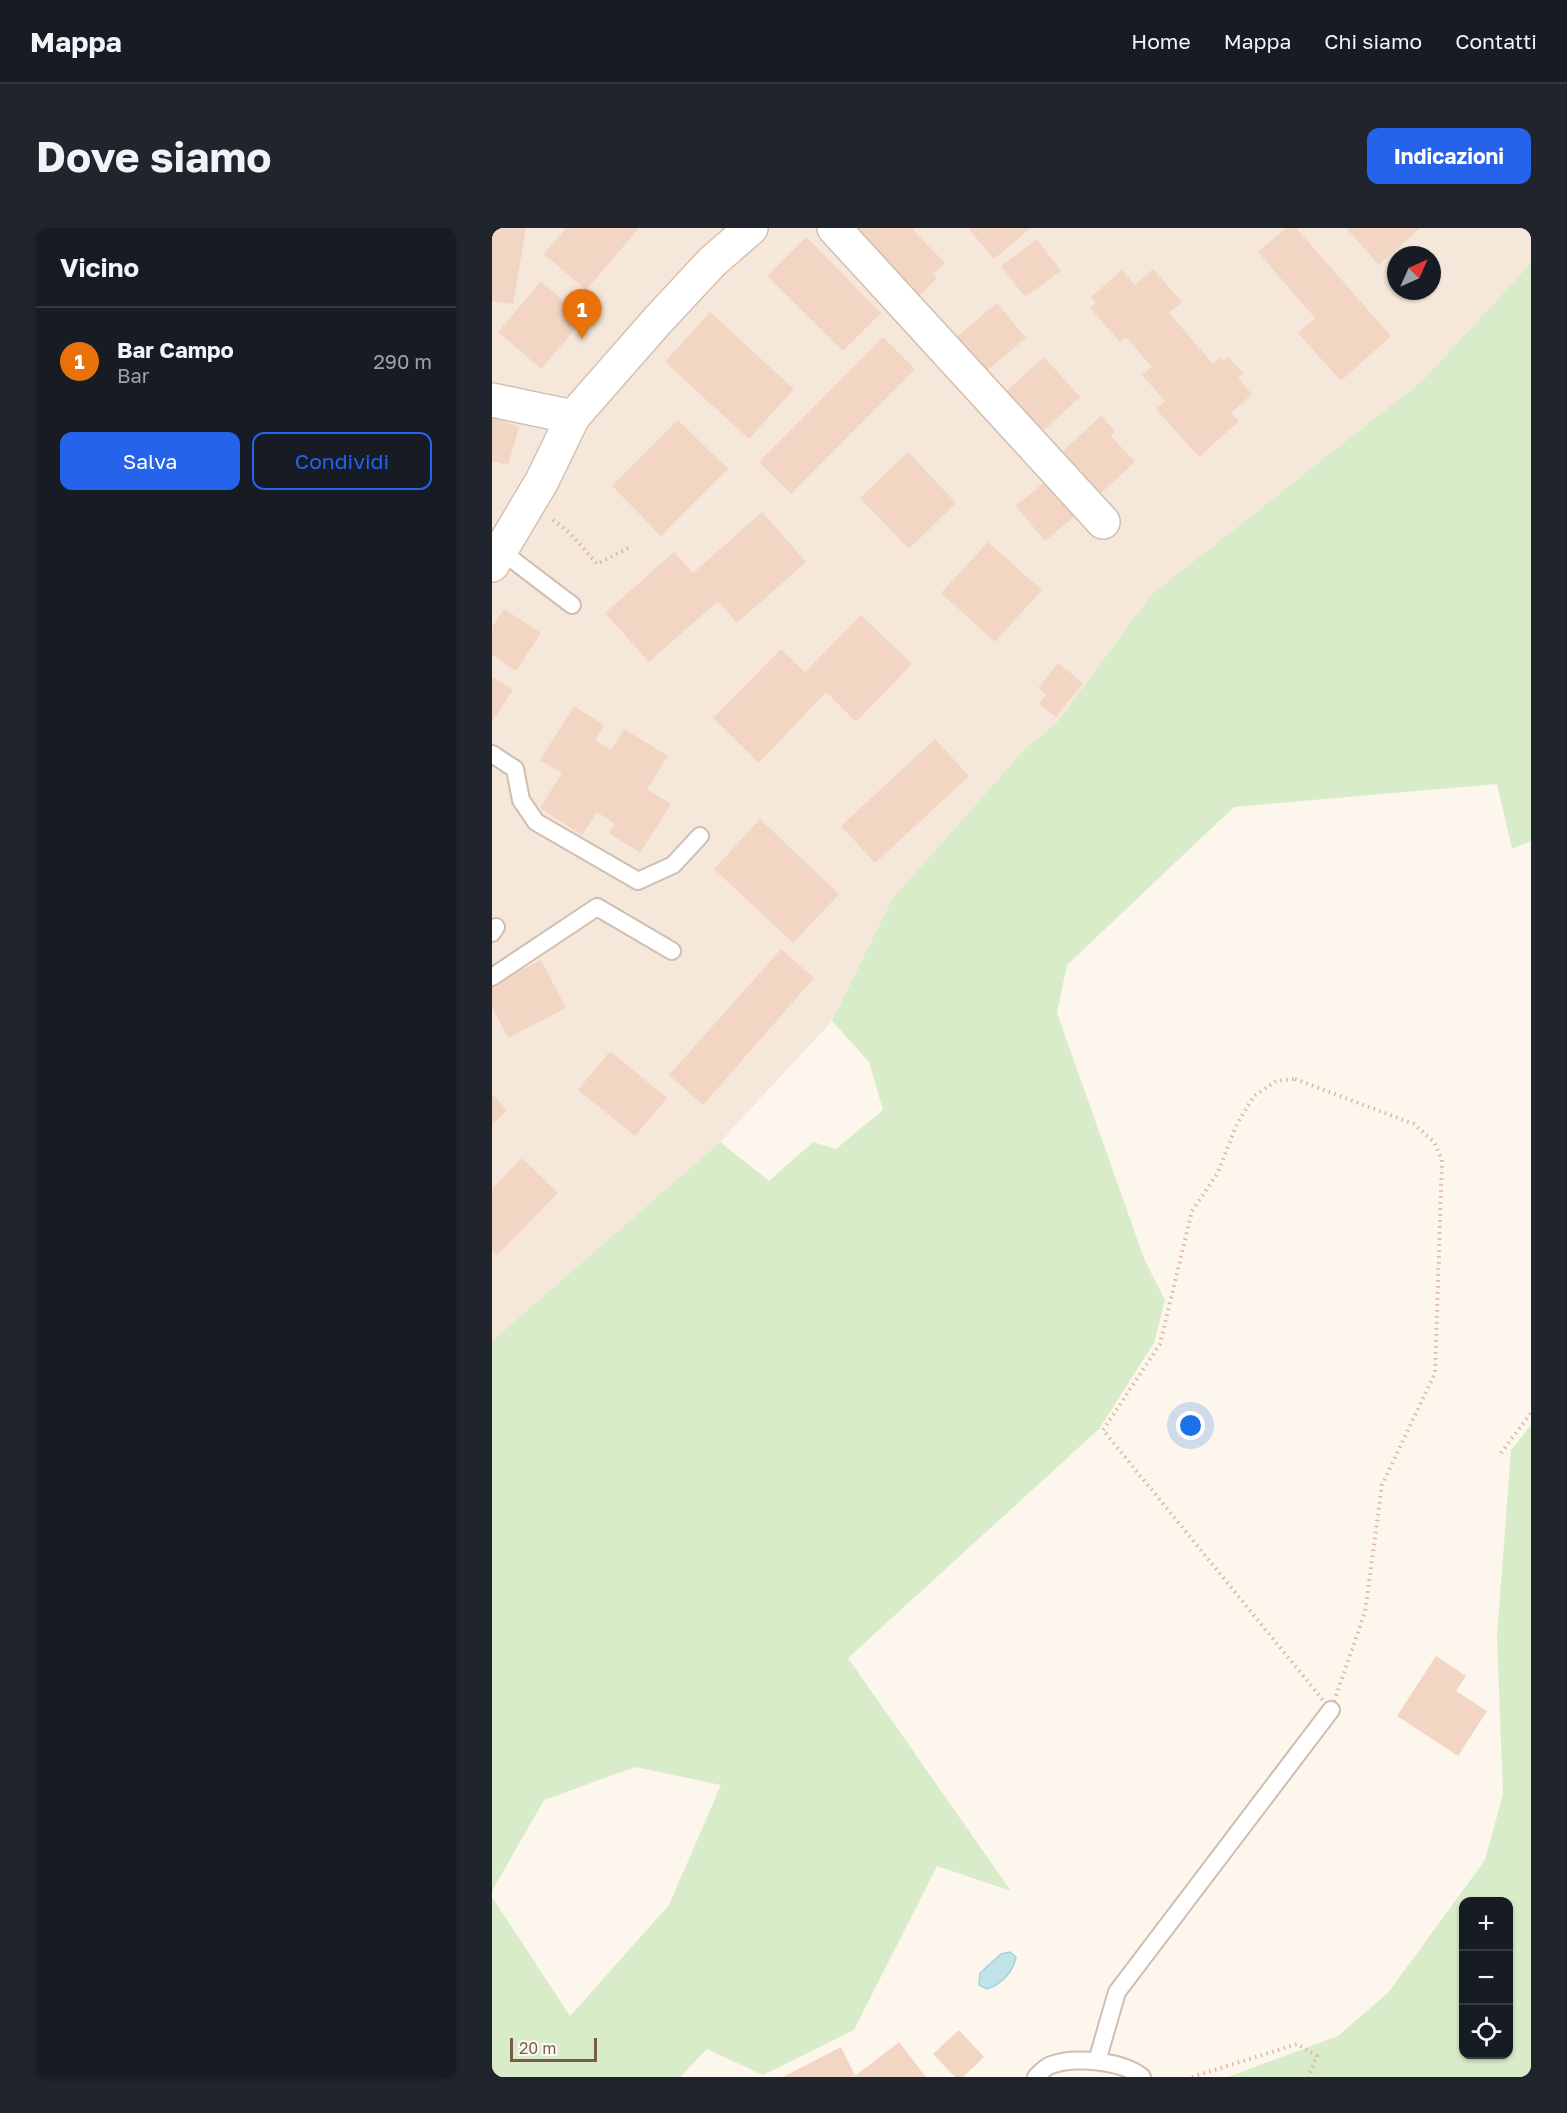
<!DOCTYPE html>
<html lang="it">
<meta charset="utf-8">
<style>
body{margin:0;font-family:"Golos Text",sans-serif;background:#20242c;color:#f1f3f6}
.controls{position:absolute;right:18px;bottom:18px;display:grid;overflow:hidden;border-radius:12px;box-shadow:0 2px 4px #0004}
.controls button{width:54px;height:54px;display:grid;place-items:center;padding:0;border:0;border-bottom:2px solid #363941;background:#171b24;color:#f1f3f6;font:30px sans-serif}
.compass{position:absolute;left:895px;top:18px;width:54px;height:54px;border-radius:50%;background:#171b24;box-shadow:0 2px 4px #0004;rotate:45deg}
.scale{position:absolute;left:18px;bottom:15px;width:87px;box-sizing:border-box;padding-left:6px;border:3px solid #7a5c4d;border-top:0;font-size:16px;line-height:21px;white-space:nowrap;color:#7a5c4d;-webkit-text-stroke:4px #fffaf3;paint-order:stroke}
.you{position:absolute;left:699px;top:1198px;width:21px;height:21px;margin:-15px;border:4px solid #fff;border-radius:50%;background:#1a73e8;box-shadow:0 0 0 9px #1a73e833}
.badge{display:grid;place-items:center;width:39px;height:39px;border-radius:50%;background:#2563eb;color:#fff;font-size:20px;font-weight:700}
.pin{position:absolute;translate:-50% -50px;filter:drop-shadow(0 2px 3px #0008)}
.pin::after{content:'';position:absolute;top:32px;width:21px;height:18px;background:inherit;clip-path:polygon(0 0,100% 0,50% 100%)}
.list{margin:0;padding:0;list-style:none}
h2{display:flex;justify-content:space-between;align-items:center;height:78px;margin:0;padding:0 24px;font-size:26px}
h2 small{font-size:20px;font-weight:400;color:#9ea1a6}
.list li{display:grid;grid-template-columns:39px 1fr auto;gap:18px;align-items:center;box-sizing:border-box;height:108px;padding:0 24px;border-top:2px solid #363941}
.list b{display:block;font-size:22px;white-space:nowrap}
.list p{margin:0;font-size:20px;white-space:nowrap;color:#9ea1a6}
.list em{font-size:20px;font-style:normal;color:#9ea1a6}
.actions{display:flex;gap:12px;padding:18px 24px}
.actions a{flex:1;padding:14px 0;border:2px solid #2563eb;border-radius:12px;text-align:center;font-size:21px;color:#2563eb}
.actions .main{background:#2563eb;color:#fff}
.icon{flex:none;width:33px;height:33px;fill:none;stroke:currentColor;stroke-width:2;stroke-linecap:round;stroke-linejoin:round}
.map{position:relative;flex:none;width:1039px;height:1849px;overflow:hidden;border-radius:12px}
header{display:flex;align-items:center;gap:36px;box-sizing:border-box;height:84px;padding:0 30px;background:#171b24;border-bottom:2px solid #363941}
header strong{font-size:28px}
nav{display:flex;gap:33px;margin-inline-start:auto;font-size:21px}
.intro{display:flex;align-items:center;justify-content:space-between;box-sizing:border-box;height:144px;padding:0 36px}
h1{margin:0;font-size:42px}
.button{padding:15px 27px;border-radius:12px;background:#2563eb;color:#fff;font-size:21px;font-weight:700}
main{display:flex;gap:36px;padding:0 36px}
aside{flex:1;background:#171b24;border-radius:12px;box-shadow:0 2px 4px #0004}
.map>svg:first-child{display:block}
.residential{fill:#f5e8da;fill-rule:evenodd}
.green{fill:#d8ecc9;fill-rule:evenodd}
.water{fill:#bfe3e8;stroke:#a5d3da;stroke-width:1.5}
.building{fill:#f3d5c3}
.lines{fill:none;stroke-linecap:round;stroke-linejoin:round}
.lane-casing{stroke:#d1beb0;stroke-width:20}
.street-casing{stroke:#d1beb0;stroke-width:36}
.secondary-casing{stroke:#d6c0b0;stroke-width:36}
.path{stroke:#d9b8a5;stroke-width:4;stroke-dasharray:1.5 4.5;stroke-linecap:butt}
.lane{stroke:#fff;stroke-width:16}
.street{stroke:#fff;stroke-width:33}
.secondary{stroke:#fff;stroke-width:33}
</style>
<header>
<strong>Mappa</strong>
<nav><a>Home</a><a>Mappa</a><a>Chi siamo</a><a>Contatti</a></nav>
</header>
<div class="intro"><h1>Dove siamo</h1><a class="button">Indicazioni</a></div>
<main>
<aside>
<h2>Vicino<small></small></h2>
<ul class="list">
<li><span class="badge" style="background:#e8710a">1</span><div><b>Bar Campo</b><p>Bar</p></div><em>290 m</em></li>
</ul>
<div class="actions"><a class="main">Salva</a><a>Condividi</a></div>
</aside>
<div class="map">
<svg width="1039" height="1849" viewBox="0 0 1039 1849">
<rect width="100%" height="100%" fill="#fdf6ec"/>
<path class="residential" d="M 0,0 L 1039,0 L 1039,35 L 930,153 L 659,367 L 566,493 L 532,522 L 400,671 L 340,793 L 228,914 L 0,1113 ZM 904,27 L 940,27 L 940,63 L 904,63 Z"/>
<g class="green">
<polygon points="1039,35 1039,613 1020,621 1005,556 742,579 575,737 565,785 653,1033 673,1072 662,1115 607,1201 356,1430 519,1663 445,1638 362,1802 271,1847 215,1821 188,1849 0,1849 0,1669 78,1788 177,1677 229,1557 143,1539 52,1572 0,1663 0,1113 228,914 277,953 321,914 344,921 391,882 377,834 340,793 400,671 532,522 566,493 659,367 930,153"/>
<path d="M 1039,1197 L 1039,1849 L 736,1849 L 846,1808 L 896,1765 L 993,1632 L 1011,1566 L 1005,1409 L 1019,1222 ZM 972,1674 L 1017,1674 L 1017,1826 L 972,1826 Z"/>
</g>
<path class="water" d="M 518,1724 L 524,1729 C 521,1744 510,1756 495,1761 L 487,1757 L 488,1745 L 509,1726 Z"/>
<g class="building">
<polygon points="0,0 34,0 21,76 0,73"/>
<polygon points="74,0 147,0 94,62 52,26"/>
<polygon points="348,0 423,0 421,2 453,35 441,46 445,50 419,76"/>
<polygon points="476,0 539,0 502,31"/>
<polygon points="794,0 804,0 899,108 849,153 806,105 823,90 766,24"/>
<polygon points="854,0 928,0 887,37"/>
<polygon points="314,9 389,85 351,123 275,48"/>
<polygon points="545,11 569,43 533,69 509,38"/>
<polygon points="661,41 690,74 677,85 721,136 728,130 731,133 736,129 751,145 746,150 760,166 739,185 747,193 707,229 664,181 673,173 650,147 660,139 634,109 628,114 598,80 604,75 599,69 630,42 643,57"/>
<polygon points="49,53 92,91 49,141 6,104"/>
<polygon points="505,75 534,110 491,146 462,111"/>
<polygon points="218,84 302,161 257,211 173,134"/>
<polygon points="391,109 423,141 299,266 267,234"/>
<polygon points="552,129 588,169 550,204 513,164"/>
<polygon points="609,188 623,203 619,208 643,234 609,265 571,223"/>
<polygon points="0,190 27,199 16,237 0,233"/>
<polygon points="186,192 236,241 169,308 120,258"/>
<polygon points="416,224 464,275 417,321 368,270"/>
<polygon points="556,251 585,286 553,313 524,278"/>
<polygon points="270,284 314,334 245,395 226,373 157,434 113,385 182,324 201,345"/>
<polygon points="496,314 550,362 503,414 449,365"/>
<polygon points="12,381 49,405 24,443 0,427 0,399"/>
<polygon points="369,387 420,436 364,494 334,464 267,535 221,490 289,421 313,444"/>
<polygon points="566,435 591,455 564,489 547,476 554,467 546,460"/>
<polygon points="0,448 21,462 0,494"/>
<polygon points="82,478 112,497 103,512 119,522 132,501 176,528 155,561 179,576 148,625 117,605 123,596 105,584 90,607 48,580 70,545 48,532"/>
<polygon points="443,511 477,548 383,635 349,598"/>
<polygon points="268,591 347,666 301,715 222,641"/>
<polygon points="289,721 322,750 211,877 177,847"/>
<polygon points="49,732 74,780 16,810 0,779 0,757"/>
<polygon points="118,823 175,870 143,908 86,862"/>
<polygon points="0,866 15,882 0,897"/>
<polygon points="30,930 66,965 5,1027 0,1022 0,961"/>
<polygon points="944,1428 974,1448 964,1463 995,1483 966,1528 905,1488"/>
<polygon points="467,1802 492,1829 471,1849 463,1849 441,1826"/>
<polygon points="407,1814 434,1849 361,1849 367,1845"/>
<polygon points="349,1819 363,1847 359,1849 291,1849"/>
</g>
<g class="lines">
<g class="lane-casing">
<g id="lane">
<polyline points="9,323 80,377"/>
<polyline points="0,526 23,541 29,572 44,594 146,653 181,637 208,608"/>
<polyline points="0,705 4,699"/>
<polyline points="0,749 105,679 180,723"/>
<polyline points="605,1833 625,1764 839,1482"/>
<path d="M 544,1849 C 548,1845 553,1839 559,1837 C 582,1828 631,1833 650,1849"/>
</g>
</g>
<g class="street-casing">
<g id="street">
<polyline points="342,0 611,294"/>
<polyline points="0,172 81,189"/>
</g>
</g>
<g class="secondary-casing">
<polyline id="secondary" points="0,337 50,253 81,189 166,92 220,34 259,0"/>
</g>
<g class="path">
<polyline points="61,292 78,305 105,336 140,318"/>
<polygon points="803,851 922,896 942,914 950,932 943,1145 890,1257 873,1384 839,1482 611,1202 668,1116 700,983 725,946 745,896 762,868 784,853"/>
<polyline points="1009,1225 1039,1185"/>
<polyline points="700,1849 805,1816 825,1828 816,1849"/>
</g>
<use href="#lane" class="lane"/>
<use href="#street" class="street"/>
<use href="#secondary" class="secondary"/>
</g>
</svg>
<div class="controls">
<button>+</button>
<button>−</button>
<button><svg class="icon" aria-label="locate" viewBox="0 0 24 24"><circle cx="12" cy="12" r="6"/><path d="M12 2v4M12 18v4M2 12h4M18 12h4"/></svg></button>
</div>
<svg class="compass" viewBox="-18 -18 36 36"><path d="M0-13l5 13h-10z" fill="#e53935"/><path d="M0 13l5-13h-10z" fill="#9ea1a6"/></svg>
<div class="scale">20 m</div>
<div class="you"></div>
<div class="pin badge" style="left:90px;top:111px;background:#e8710a">1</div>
</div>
</main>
